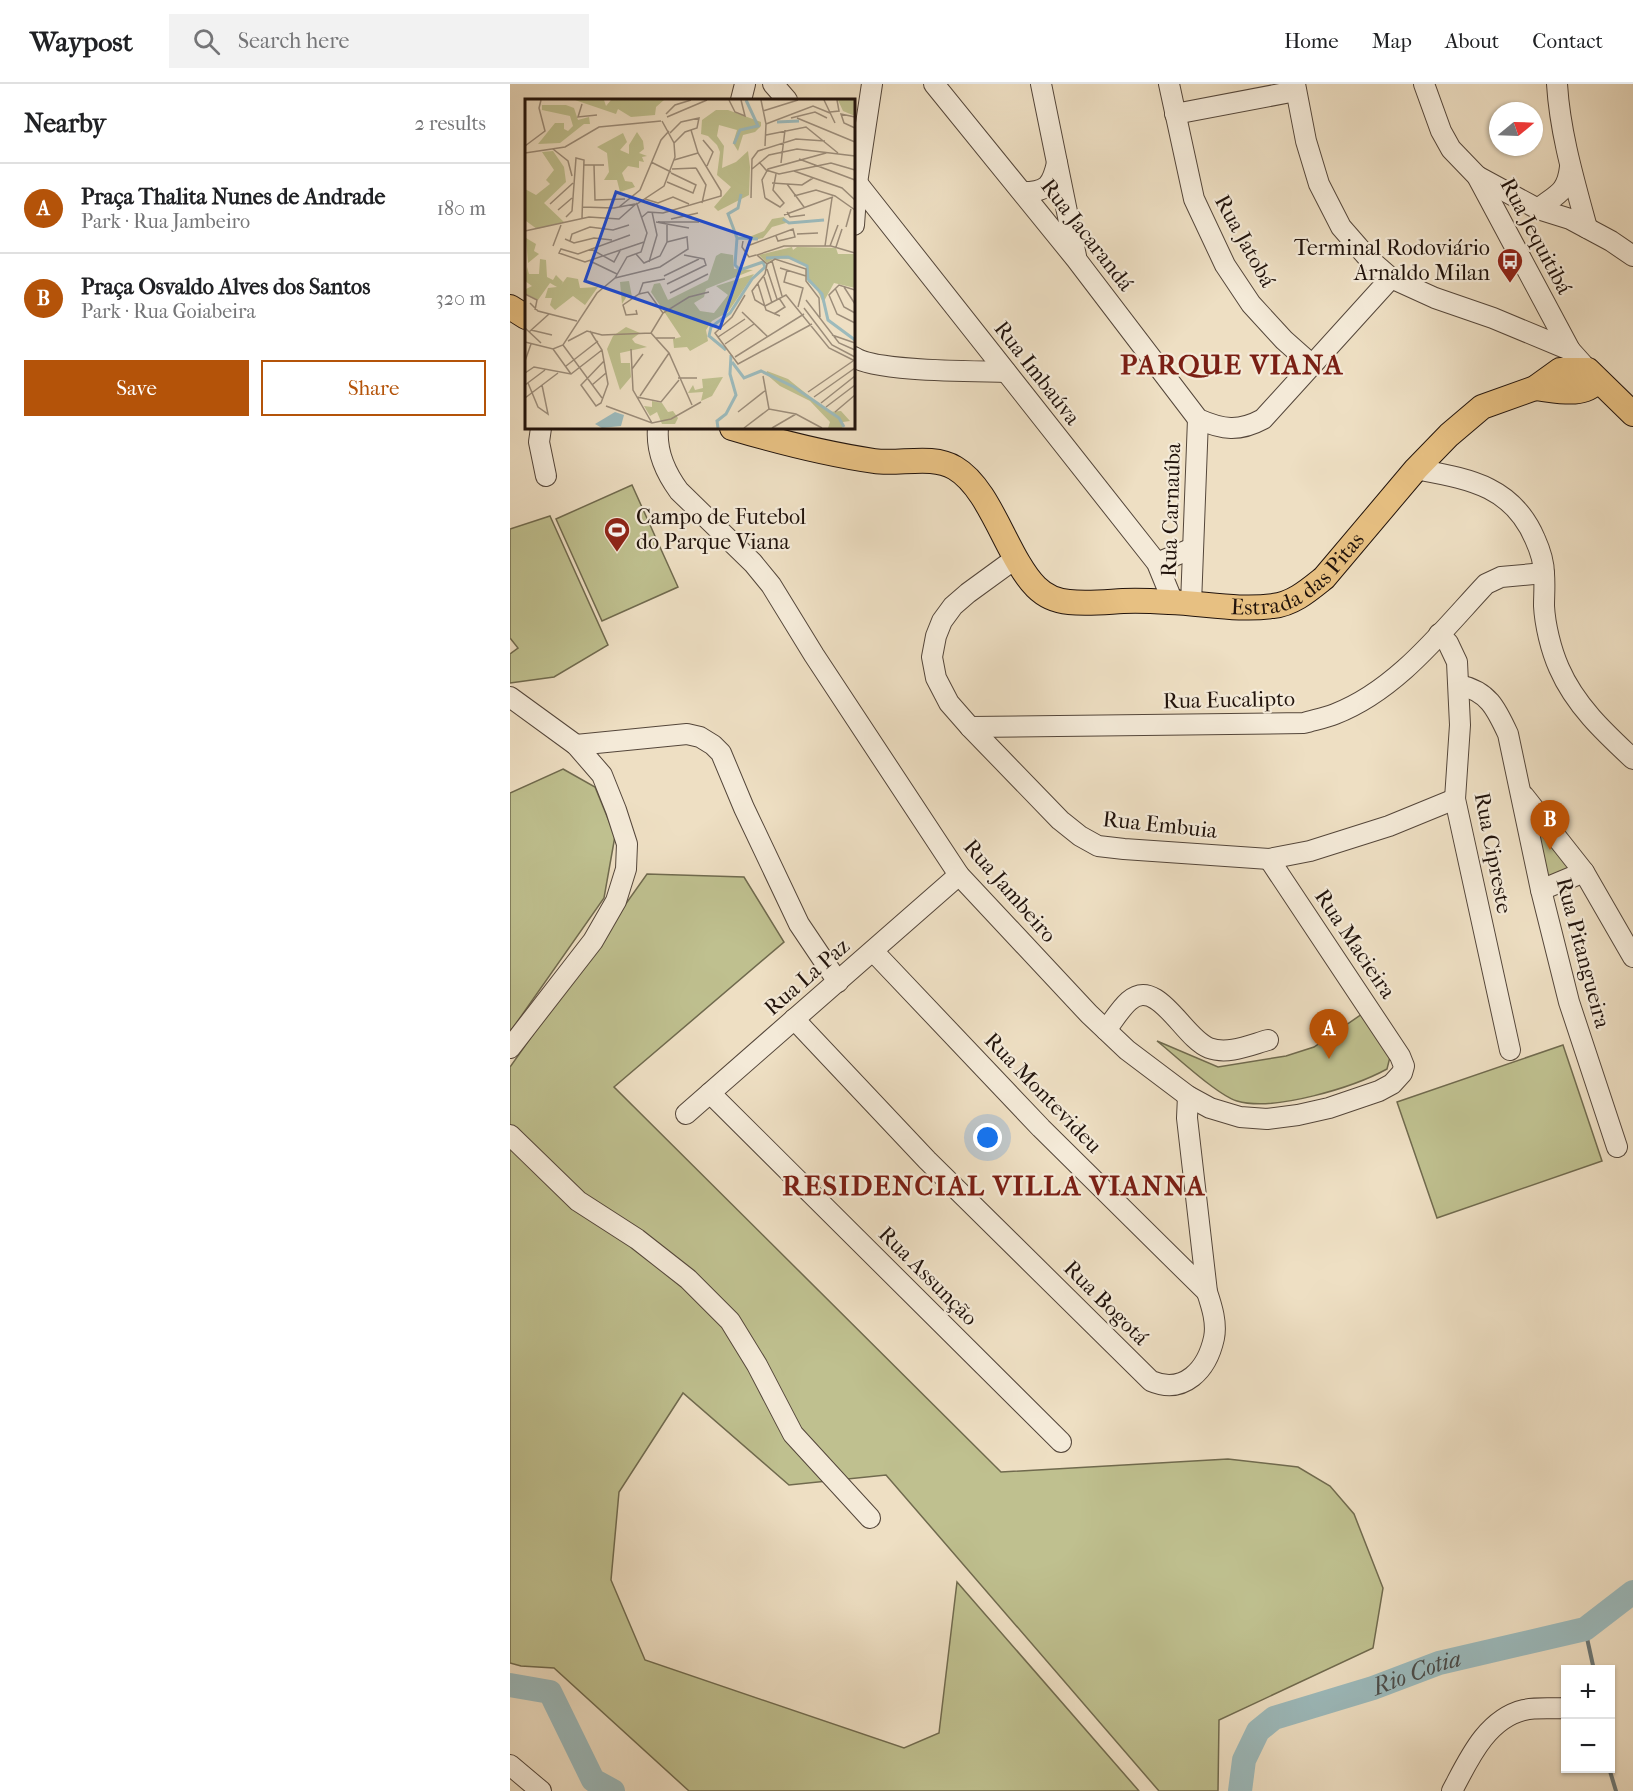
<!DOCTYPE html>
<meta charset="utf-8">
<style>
body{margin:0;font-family:"IM FELL French Canon",serif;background:#f2f2f2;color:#202124}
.controls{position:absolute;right:18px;bottom:18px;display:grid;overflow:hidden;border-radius:0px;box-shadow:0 2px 4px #0004}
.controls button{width:54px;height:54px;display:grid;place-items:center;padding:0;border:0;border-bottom:2px solid #e0e0e0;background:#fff;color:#202124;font:30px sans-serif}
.compass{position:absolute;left:979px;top:18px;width:54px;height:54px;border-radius:50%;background:#fff;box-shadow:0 2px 4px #0004;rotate:71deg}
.you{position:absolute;left:478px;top:1054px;width:21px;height:21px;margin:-15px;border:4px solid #fff;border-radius:50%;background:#1a73e8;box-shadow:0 0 0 9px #1a73e833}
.badge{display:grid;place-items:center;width:39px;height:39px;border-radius:50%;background:#b45309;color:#fff;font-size:20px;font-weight:700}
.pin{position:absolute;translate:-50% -50px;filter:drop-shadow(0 2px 3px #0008)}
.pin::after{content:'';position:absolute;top:32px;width:21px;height:18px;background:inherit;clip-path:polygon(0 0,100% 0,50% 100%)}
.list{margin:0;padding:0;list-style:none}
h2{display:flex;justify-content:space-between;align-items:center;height:78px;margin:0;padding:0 24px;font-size:26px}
h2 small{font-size:20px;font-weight:400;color:#757577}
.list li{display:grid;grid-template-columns:39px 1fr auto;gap:18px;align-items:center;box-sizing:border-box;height:90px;padding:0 24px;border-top:2px solid #e0e0e0}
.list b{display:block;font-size:22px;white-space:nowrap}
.list p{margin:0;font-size:20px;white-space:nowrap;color:#757577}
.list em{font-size:20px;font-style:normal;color:#757577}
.actions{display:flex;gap:12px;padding:18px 24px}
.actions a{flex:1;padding:14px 0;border:2px solid #b45309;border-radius:0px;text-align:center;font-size:21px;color:#b45309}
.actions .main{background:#b45309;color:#fff}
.icon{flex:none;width:33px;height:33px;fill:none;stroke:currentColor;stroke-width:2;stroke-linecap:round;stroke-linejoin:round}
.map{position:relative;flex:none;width:1123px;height:1707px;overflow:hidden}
header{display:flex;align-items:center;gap:36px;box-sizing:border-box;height:84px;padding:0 30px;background:#fff;border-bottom:2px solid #e0e0e0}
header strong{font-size:28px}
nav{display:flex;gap:33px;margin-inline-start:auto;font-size:21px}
.search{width:420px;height:54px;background:#f2f2f2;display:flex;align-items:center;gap:15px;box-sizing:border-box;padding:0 21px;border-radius:0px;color:#757577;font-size:22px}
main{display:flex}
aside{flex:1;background:#fff}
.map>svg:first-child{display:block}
.green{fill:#bfc08f;stroke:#706a4e;stroke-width:1.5}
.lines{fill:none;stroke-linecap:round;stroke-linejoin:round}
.stream{stroke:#6b7776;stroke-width:4}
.river{stroke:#9cbabc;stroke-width:24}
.minor-casing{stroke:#54463a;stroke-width:22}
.major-casing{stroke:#21130c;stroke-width:26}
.minor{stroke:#f4ead8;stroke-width:20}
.major{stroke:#e7c082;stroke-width:24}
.labels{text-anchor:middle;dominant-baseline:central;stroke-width:4.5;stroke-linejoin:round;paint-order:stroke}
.street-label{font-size:22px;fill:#21130c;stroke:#f4ead8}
.poi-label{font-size:22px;fill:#21130c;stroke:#f4ead8;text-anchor:end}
.water-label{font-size:24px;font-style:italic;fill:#4c4d4a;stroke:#f4ead8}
.district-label{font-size:28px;font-weight:bold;letter-spacing:1.5px;fill:#7a1f14;stroke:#f4ead8}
.inset-river{fill:none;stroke:#9cbabc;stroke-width:3}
.inset-road{fill:none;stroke:#9c8d7a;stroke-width:1.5}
.view{fill:#1d4ed8;fill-opacity:0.15;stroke:#1d4ed8;stroke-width:3}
.inset-edge{fill:none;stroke:#21130c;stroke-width:3}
</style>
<header>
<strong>Waypost</strong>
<div class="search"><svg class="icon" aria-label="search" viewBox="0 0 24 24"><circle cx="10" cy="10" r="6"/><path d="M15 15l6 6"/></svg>Search here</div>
<nav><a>Home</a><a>Map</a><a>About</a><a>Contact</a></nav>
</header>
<main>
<aside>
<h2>Nearby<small>2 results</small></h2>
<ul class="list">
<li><span class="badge">A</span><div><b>Praça Thalita Nunes de Andrade</b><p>Park · Rua Jambeiro</p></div><em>180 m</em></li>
<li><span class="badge">B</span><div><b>Praça Osvaldo Alves dos Santos</b><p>Park · Rua Goiabeira</p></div><em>320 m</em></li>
</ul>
<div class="actions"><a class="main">Save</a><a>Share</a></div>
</aside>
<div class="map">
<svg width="1123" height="1707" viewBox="0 0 1123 1707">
<rect width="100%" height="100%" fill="#eedfc3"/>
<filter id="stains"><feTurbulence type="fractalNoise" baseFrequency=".00333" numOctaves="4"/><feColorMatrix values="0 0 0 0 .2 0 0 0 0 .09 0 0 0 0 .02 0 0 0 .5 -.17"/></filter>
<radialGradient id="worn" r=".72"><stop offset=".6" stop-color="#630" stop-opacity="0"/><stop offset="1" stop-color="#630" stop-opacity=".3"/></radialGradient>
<g class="green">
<polygon points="122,401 168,503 92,537 46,435"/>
<polygon points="40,432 98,561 44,593 0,599 0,570 8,564 0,554 0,445"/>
<polygon points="53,685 85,703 105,752 94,814 0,948 0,709"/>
<polygon points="1033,747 1058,780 1058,787 1038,796 1029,751"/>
<polygon points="137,790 234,793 274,858 104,1003 491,1388 718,1375 788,1383 820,1402 844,1430 873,1504 863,1564 709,1636 708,1707 649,1707 376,1391 279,1401 173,1309 109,1408 101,1496 135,1576 394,1664 429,1649 447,1498 629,1707 179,1707 44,1584 11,1582 0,1579 0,983"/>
<path d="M 852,930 L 880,973 L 877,985 C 844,1003 764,1028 727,1017 C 707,1011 666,972 647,957 L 708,983 L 776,972 L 804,963 Z"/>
<polygon points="1053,961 1092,1077 927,1134 887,1018"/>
</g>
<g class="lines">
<g class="stream">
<polyline points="1075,1545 1084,1586"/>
<polyline points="1099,1684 1106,1707"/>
</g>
<g class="river">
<polyline points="0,1601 40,1608 83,1696 103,1707"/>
<path id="s1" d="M 730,1707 L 734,1676 L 748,1647 L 764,1634 L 863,1604 L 929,1579 L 1075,1545 L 1123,1508"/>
</g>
<g class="minor-casing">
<g id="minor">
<polyline points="263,0 277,16"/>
<path d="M 424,0 L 566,175 L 688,335 C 713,346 729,348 753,335 L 881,194"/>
<polyline points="531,0 566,172"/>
<polyline points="659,0 684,115 715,181 741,220 774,256 801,280"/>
<polyline points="785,0 796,57 809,100 831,143 858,174 881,194 925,214 983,234 1060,266 1078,286"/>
<polyline points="914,0 931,47 941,65 967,92 1060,266"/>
<path d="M 1047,0 C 1050,49 1064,96 1077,144"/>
<polyline points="231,16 235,0"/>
<polyline points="665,30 786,7"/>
<polyline points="967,92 1028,125 1060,135 1101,157 1123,172"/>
<polyline points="344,95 647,479 663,518"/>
<path d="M 513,108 C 537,108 542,101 547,79"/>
<path d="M 1028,125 C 1047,110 1057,109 1060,83"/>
<polyline points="344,141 347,99 362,0"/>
<path d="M 344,273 C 366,288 465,287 496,288"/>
<polyline points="31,344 29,358 36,392"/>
<path d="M 148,344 C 146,367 155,388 169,407 L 243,479 L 261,501 L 304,571 L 449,791 L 579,930 L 617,966 L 678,1012 L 700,1024 L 730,1033 L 757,1035 L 788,1031 L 819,1024 L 869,1007 L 882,1000 L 892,989 L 894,982 L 890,972 L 759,775"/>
<path d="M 906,385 C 958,395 1002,401 1025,455 C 1030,466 1034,478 1034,490 C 1035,501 1034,511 1034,522 C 1035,541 1041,566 1049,584 C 1065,621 1094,648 1123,675"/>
<polyline points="506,474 458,509 443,522 432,537 426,552 422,573 426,594 439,619 460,643 550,736 570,752 588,762 614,765 759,775 800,767 879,742 945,715"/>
<polyline points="647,479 683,464"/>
<polyline points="681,520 688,335"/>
<polyline points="929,550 938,559 947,578 950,641 945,715 1000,966"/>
<path d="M 949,601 C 978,607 986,624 998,650 L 1031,806 L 1059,918 L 1107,1063"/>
<polyline points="0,613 66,661 92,691 106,726 117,760 116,785 106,817 83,857 0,964"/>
<path d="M 460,643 L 794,639 C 804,636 815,634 825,630 C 887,606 932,547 976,500 L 991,493 L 1034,489"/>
<polyline points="66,661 177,650 190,653 203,661 211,669 234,724 289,840 328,898"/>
<polyline points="1014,712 1074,788 1123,873"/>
<polyline points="1031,806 1074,788"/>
<polyline points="363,867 531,1044 697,1208"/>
<path d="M 284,935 L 417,1076 L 641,1297 C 674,1311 697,1286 704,1254 C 707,1239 702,1223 697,1208 L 677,1034 L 678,1012"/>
<path d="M 596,946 C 603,937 610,925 619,917 C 648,892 673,954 699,964 C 718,971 740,961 758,956"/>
<polyline points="200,1009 551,1358"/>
<polyline points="176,1030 449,791"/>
<polyline points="0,1051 68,1117 127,1155 178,1195 220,1237 247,1281 283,1350 360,1434"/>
<polyline points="0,1681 31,1707"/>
<path d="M 942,1707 C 958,1677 976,1635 1014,1626 C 1026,1623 1042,1625 1056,1624"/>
</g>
</g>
<g class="major-casing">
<g id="major">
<polyline points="0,223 16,233"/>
<path d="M 1025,304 C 1046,306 1073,314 1087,297"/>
<path id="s2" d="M 222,344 C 269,358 316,370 364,377 C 389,381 422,370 445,384 C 481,405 497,474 526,503 C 535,512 547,517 559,518 C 577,520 595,518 613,517 C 628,516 644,517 659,518 C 693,519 729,527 763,522 C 783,520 799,506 814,494 L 906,385 L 939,351 L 972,323 L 1025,304 L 1050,286 L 1078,286 L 1123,330"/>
</g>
</g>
<use href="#minor" class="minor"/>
<use href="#major" class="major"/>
</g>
<defs>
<g id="bus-pin" transform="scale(1.35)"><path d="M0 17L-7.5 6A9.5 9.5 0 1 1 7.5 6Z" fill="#8f2418" stroke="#f4ead8"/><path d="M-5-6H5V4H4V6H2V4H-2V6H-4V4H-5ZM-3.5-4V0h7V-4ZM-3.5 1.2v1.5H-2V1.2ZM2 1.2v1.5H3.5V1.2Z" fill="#fff"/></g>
<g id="stadium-pin" transform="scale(1.35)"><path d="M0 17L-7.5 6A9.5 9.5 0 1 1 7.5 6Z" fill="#8f2418" stroke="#f4ead8"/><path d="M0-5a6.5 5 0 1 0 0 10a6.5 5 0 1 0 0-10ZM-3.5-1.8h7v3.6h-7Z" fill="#fff"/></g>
</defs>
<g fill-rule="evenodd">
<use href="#bus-pin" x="1000" y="177"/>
<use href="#stadium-pin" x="107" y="446"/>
</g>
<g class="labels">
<g class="street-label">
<text transform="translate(577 151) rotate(52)">Rua Jacarandá</text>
<text transform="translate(1026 152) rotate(62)">Rua Jequitibá</text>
<text transform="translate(735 157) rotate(61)">Rua Jatobá</text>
<text transform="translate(527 289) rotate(52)">Rua Imbaúva</text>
<text transform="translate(661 426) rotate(-88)">Rua Carnaúba</text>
<text stroke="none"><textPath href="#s2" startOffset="651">Estrada das Pitas</textPath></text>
<text transform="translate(719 616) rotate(-1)">Rua Eucalipto</text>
<text transform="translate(650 741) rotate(6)">Rua Embuia</text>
<text transform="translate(983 769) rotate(79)">Rua Cipreste</text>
<text transform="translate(500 807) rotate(49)">Rua Jambeiro</text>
<text transform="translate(845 860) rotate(56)">Rua Macieira</text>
<text transform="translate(1073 869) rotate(75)">Rua Pitangueira</text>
<text transform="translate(297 893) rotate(-41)">Rua La Paz</text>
<text transform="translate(533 1009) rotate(46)">Rua Montevideu</text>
<text transform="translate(418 1192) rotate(45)">Rua Assunção</text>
<text transform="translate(596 1219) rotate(45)">Rua Bogotá</text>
</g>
<g class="poi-label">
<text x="980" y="164">Terminal Rodoviário<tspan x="980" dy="25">Arnaldo Milan</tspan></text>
<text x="126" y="433" text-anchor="start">Campo de Futebol<tspan x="126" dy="25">do Parque Viana</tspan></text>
</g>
<g class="water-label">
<text stroke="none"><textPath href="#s1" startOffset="234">Rio Cotia</textPath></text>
</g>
<g class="district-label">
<text x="722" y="280">PARQUE VIANA</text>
<text x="484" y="1101">RESIDENCIAL VILLA VIANNA</text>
</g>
</g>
<g transform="translate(15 15)">
<rect width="330" height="330" fill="#eedfc3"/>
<path d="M 50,1 L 79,1 L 81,7 L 86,1 L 139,1 L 131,8 L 130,16 L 106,18 L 93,10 L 91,15 ZM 313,1 L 330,1 L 330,17 L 318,12 ZM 17,6 L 41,6 L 49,9 L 53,21 L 64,18 L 65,25 L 59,25 L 35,44 L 13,45 L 30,24 L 39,24 L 39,30 L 43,32 L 48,27 L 45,17 L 17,11 ZM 191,11 L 203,11 L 236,23 L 236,27 L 230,33 L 218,36 L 213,52 L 208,44 L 212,31 L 194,26 L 192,37 L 199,47 L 197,69 L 211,63 L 223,52 L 225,68 L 224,96 L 193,112 L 189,108 L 206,88 L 192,76 L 195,53 L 192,46 L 183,37 L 176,35 L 177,21 ZM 112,33 L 118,42 L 119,50 L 114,54 L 122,57 L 117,58 L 119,63 L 114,62 L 114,69 L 103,67 L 97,74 L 100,82 L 107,83 L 110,88 L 95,93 L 92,81 L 79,81 L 84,73 L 82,54 L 72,48 L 98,34 L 102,43 L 95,51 L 104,55 L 104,46 ZM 28,52 L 39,68 L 41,83 L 19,104 L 39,123 L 12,130 L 1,122 L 0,90 L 11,96 L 25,85 L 21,81 L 29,71 L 17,53 ZM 259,118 L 261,124 L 247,128 L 238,139 L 229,141 L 224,138 L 239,132 L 247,120 ZM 1,139 L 11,145 L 9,152 L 14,155 L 3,164 ZM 267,148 L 268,151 L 272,148 L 311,149 L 313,155 L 330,155 L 330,189 L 309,184 L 298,204 L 291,188 L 283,183 L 282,168 L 266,160 L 249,159 L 242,164 L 234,156 ZM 196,154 L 208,156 L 209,170 L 228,171 L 181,190 L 179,198 L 169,204 L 175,212 L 189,214 L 203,196 L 191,187 L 229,175 L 203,213 L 187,222 L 181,231 L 183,242 L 165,252 L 162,248 L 149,249 L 148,240 L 156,238 L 126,193 L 129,185 L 135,184 L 143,201 L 183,181 L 191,157 ZM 15,160 L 21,161 L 22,178 L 28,181 L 31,176 L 38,183 L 36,186 L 42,178 L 53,180 L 55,189 L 73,188 L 60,206 L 48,197 L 30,211 L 25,206 L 27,199 L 20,199 L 23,189 L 32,188 L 25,184 L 13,201 L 1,195 L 1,190 L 7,187 L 0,182 L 2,168 L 4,175 L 14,175 ZM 104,182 L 107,198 L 102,197 L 97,205 L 95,183 ZM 101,228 L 115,234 L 107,240 L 110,244 L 122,248 L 95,254 L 96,264 L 105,264 L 106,278 L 95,291 L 82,250 L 88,237 ZM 242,272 L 263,280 L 304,313 L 316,312 L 325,322 L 318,323 L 317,329 L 303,329 L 305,323 L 285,302 L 255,287 L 241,275 ZM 198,278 L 187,297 L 176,302 L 178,293 L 163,294 L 168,286 L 170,291 L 178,289 L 177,280 ZM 127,302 L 137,304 L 143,313 L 148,312 L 153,319 L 150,325 L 137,325 L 132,313 L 125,317 L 119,307 L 127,308 Z" fill="#bfc08f"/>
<path d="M 90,313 L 99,316 L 96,327 L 77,329 L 70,325 Z" fill="#9cbabc"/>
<path class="inset-river" d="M 252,23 L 274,22M 209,45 L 215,31 L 233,27 L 221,1M 258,120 L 264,124 L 299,121M 212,139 L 233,140M 241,159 L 263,158 L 282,167 L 283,180 L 297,195 L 303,221 L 330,241M 201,251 L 184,237 L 186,228 L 205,214 L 227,180 L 240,168 L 238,163 L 215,171 L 210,166 L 212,139 L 203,115 L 213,109 L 216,95M 207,263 L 219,279 L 236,272 L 269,288 L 314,319 L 319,328M 193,329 L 192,322 L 201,315 L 211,296 L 205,275 L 206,256"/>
<path class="inset-road" d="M 204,1 L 210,13 L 220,17 L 216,1M 236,1 L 241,25 L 240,47M 299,1 L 310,24M 57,5 L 53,18 L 72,16M 238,12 L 273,1M 305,13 L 314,12 L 312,1M 141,15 L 150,6 L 166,1M 142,18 L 182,1M 330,18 L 316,15 L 319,24 L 330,29M 266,19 L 290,13 L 302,19M 272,19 L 330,43M 241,25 L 288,7 L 305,14M 145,34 L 156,23 L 174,19 L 172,29 L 160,33 L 149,44M 241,36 L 281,28 L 313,54M 178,41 L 188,53 L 182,67M 0,47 L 20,32 L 14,9 L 16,1M 28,50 L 43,62 L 47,77M 0,54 L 40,48 L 74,28 L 136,22M 274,60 L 330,81M 149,61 L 173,54M 126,63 L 146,73M 234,63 L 241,71 L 254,75 L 306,64 L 330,71M 256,64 L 260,31M 59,66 L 79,66M 69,66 L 70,101 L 100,100M 171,69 L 181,86 L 177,104M 147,70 L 171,69M 227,70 L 244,56 L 272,50 L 330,57M 269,72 L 317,89 L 330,101M 142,83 L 168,94 L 171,86 L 146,74M 247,84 L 277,86 L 288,79M 262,85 L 279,108M 269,97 L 291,91 L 310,97 L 330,111M 226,99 L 227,60 L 233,52 L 271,40 L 300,42M 240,99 L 237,81 L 243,70 L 301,54M 240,99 L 255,108 L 259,104 L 248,91 L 251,75M 120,100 L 133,104 L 148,98 L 164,105M 25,105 L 48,84M 57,108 L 89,109 L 110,105M 94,108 L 115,91 L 136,41 L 144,32M 33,111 L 47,99M 262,113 L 265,118 L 280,116M 259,116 L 308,98M 41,118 L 47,112 L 51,59 L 59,61 L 57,119M 117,118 L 123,113 L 138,114 L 196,97 L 196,92 L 173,54 L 166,31M 146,120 L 173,114M 131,123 L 164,129M 133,123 L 174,123M 321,128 L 326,110M 0,132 L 64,118 L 94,120 L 112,104M 272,135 L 293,134M 105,136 L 53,155 L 36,150 L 34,154 L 60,163 L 119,143M 40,140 L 49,144 L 69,139 L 87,141M 45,142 L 47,135 L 65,128 L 88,131 L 104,126M 218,142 L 217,148 L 224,158 L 231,156M 225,146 L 268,130 L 270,138 L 253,142 L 251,137M 28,147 L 36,126M 300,147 L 307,99M 305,147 L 313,126M 311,148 L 317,130M 66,150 L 89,163 L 96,150M 111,155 L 119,164 L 135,157 L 142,143 L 142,126M 65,162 L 92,175M 247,162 L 257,197M 124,163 L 132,136 L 127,113M 242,165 L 232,156 L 259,147 L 306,147 L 330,154M 242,165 L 250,160 L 281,170 L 281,182 L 294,199 L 295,218M 255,169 L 281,177M 242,170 L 252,200M 262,171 L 259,183 L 278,189 L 273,208M 139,177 L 174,160M 239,178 L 247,204M 90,179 L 135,168 L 163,150 L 162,138 L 142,143M 142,185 L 181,166 L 179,160 L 159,156M 233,185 L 241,211 L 255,217M 319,188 L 330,205M 310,189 L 319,208 L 330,214M 330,191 L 314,186 L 304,196 L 312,215 L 330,224M 145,194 L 183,175M 0,195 L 12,201 L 10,211M 114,195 L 118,184 L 140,180M 220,196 L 207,218 L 190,234 L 213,265 L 287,225M 281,201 L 314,244 L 330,251M 5,204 L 13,212 L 52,222M 240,207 L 261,196 L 304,249 L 330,262M 240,207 L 230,201 L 227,192 L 240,175 L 242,165M 279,209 L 307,246 L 330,258M 111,211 L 112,215 L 101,216 L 98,206 L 114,195 L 123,193 L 138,214M 217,213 L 243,238M 249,215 L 260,208 L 254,199M 0,229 L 16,244M 6,231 L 27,236M 65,232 L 77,251 L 83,285 L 76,304 L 71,307 L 56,286 L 79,262M 4,233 L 24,215M 126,234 L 144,254 L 167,306M 307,236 L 330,244M 193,238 L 220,220M 131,239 L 150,239M 43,242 L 62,232 L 77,236 L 126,234 L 138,214 L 164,198 L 184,193M 0,243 L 28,250 L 38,246 L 72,194 L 90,179 L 102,158 L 116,153 L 122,134 L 112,105 L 139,87 L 150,58 L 149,44 L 137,22M 200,245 L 229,225M 38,246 L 77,299M 28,250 L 46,275M 106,250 L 108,291 L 127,324M 210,258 L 279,215M 0,262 L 6,245M 41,267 L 73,242M 107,270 L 118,255M 0,274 L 9,268 L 46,275 L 77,251M 238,277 L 244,310M 153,279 L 172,279M 3,284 L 13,308 L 23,315 L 17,286M 0,286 L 20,271M 67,286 L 81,274M 283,293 L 328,262M 115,297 L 144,254M 112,298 L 136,303 L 154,281M 289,298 L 330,269M 0,299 L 33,274M 296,304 L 330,277M 81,307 L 127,324 L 146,320 L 176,303M 301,308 L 330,286M 213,313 L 241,291M 310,313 L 330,296M 219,329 L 244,310 L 271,315 L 297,329M 247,329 L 271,315"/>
<path class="view" d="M 91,93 L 226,139 L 195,229 L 60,182 Z"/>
<rect width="330" height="330" class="inset-edge"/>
</g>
<rect width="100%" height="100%" filter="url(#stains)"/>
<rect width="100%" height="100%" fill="url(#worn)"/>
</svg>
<div class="controls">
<button>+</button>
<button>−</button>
</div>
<svg class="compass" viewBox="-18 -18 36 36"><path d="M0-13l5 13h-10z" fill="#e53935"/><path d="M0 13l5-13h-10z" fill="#757577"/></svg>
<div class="you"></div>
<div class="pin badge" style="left:819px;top:975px">A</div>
<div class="pin badge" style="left:1040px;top:766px">B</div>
</div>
</main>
